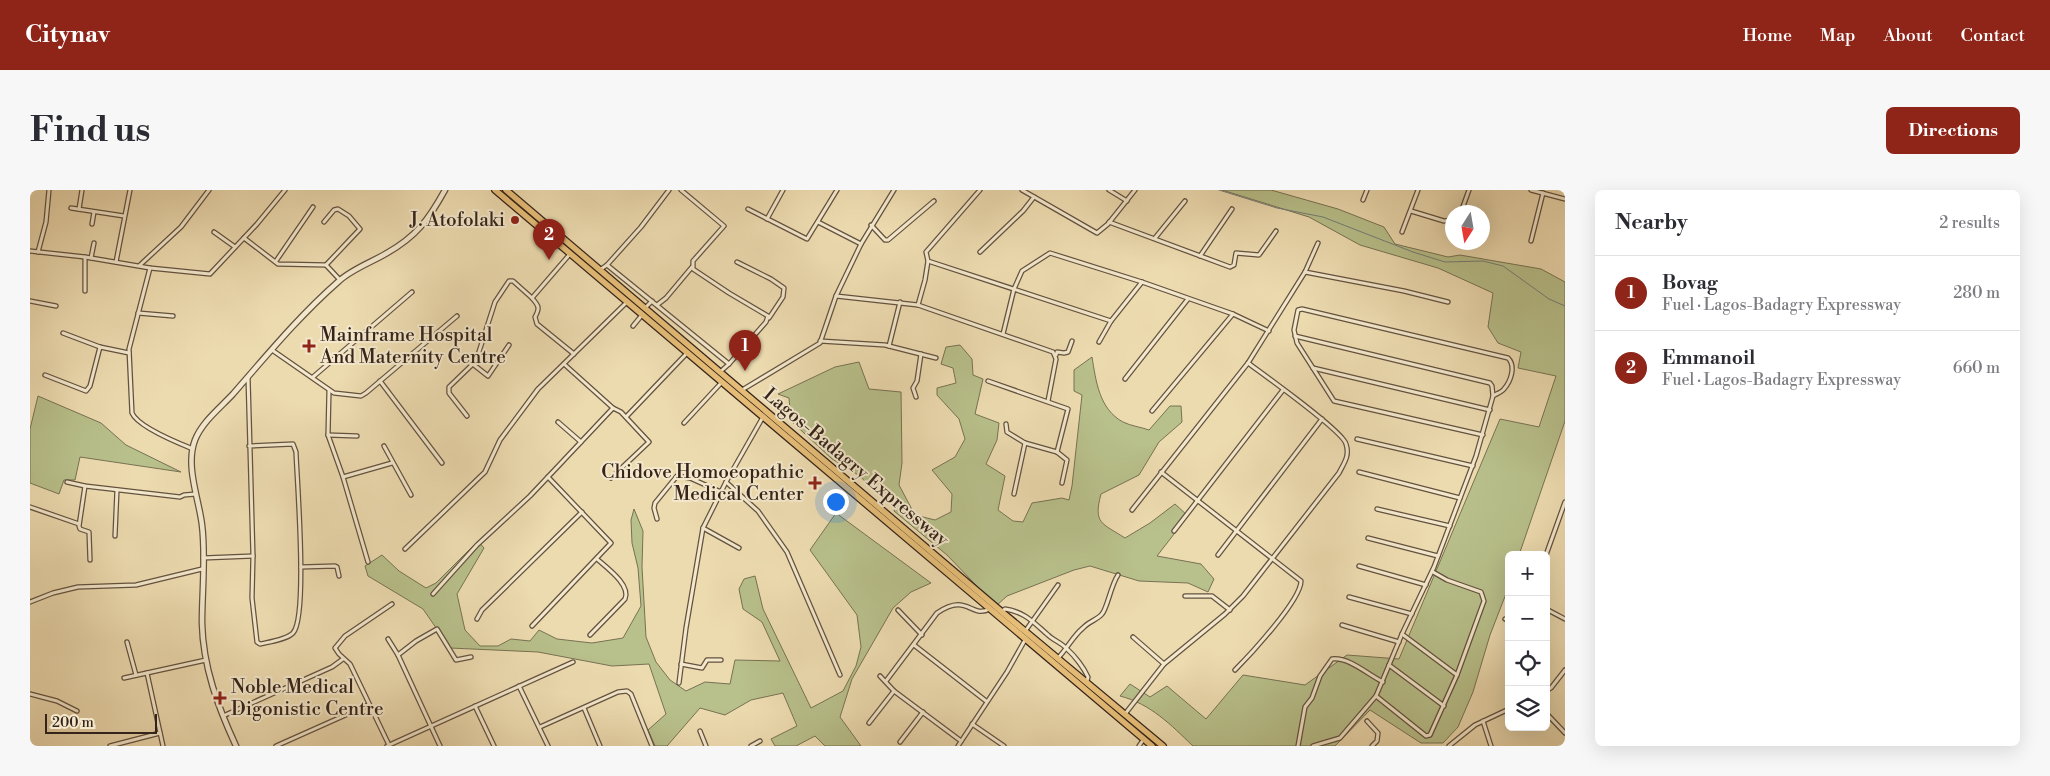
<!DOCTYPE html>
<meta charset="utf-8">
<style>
body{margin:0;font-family:"Libre Bodoni",serif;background:#f7f7f7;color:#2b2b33}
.controls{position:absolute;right:15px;bottom:15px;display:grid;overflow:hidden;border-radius:8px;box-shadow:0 5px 20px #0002}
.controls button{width:45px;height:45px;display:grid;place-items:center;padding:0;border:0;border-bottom:1px solid #e1e1e2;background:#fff;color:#2b2b33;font:25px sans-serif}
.compass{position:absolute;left:1415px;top:15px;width:45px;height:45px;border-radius:50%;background:#fff;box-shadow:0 5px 20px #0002;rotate:191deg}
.scale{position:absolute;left:15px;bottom:12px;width:112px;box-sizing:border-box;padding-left:5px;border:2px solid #36241b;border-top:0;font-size:14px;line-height:18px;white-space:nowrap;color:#36241b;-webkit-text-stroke:4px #f3e8cc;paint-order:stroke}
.you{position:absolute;left:805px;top:311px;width:18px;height:18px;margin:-12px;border:4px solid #fff;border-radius:50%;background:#1a73e8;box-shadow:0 0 0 8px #1a73e833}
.badge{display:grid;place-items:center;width:32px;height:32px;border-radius:50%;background:#8f2418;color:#fff;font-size:16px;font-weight:700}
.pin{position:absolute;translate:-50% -41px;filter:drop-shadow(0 1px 2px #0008)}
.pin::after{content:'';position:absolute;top:26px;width:18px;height:15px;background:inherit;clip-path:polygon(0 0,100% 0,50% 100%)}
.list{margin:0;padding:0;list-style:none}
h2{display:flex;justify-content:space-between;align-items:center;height:65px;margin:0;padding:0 20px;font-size:21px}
h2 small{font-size:16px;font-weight:400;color:#7c7c81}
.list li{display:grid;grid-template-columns:32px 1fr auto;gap:15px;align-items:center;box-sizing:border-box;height:75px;padding:0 20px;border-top:1px solid #e1e1e2}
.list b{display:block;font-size:19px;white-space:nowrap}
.list p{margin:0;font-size:16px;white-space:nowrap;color:#7c7c81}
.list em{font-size:16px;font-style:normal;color:#7c7c81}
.icon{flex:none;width:28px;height:28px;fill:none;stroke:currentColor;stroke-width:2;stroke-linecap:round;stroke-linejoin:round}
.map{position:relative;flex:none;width:1535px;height:556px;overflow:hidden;border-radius:8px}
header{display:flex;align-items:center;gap:30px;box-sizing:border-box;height:70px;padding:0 25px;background:#8f2418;color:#fff}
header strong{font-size:24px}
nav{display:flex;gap:28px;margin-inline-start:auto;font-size:18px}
.intro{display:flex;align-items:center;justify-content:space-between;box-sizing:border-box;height:120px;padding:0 30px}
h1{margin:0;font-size:35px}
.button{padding:12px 22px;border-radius:8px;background:#8f2418;color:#fff;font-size:18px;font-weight:700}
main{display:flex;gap:30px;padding:0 30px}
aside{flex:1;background:#fff;border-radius:8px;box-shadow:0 5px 20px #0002}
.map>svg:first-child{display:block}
.green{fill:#b8c08b;stroke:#777253}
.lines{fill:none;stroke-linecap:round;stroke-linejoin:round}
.stream{stroke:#747d79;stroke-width:1}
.minor-casing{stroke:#645240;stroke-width:5.5}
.tertiary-casing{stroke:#645240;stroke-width:7}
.trunk-casing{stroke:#36241b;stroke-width:8}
.minor{stroke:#f3e8cc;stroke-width:3}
.tertiary{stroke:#f3e8cc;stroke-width:4.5}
.trunk{stroke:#e6be78;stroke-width:5.5}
.poi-dot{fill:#8f2418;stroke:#f3e8cc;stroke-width:2}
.labels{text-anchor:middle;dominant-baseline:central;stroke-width:4;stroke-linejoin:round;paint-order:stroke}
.poi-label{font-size:19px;fill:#36241b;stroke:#f3e8cc;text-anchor:end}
.street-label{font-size:19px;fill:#36241b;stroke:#f3e8cc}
</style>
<header>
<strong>Citynav</strong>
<nav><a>Home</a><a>Map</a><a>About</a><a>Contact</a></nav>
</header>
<div class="intro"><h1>Find us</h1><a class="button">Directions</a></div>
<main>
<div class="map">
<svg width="1535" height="556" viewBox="0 0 1535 556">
<rect width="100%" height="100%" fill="#eddbb0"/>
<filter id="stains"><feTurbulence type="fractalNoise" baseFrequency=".004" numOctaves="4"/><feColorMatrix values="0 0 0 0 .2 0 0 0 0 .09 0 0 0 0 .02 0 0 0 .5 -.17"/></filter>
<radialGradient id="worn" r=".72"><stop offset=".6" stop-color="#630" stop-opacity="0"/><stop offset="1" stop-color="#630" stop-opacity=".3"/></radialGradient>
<g class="green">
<path d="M 1192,0 L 1241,0 L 1308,19 L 1354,37 L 1365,54 L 1418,67 L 1430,65 L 1511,79 L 1535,92 L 1535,231 L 1489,365 L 1479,365 L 1479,396 L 1460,445 L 1443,502 L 1428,537 L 1413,553 L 1391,553 L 1340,520 L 1305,556 L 1163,556 C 1141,535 1121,514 1090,506 L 1100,494 L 1120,507 L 1137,496 L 1176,529 L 1213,485 L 1275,495 L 1317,465 L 1369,469 L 1470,229 L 1509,237 L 1526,186 L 1488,178 L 1491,162 L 1468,153 L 1458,137 L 1463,103 L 1408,78 L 1330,55 L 1279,27 Z"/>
<path d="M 930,155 L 942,169 L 943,185 L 953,189 L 945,224 L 969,233 L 967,250 L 956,274 L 975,286 L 968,320 L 983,331 L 993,332 L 1002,313 L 1032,308 L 1039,310 L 1042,296 L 1052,205 L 1044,201 L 1044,180 L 1062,167 C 1066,191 1069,219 1093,232 C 1101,236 1111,237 1119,240 L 1140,216 L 1151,216 L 1152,232 L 1129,252 L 1109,285 L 1071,304 C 1063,334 1072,333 1095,348 L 1120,333 L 1145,314 L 1158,326 L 1127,366 L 1171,374 L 1184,389 L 1178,402 L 1158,393 L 1109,391 L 1060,376 L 1044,380 L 977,406 L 966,416 L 917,365 L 864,321 L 867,311 L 857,302 L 845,302 L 830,286 L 802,269 L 761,231 L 759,208 L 748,204 L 805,177 L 829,172 L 839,199 L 871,202 L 872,273 L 869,295 L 885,325 L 905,330 L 921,322 L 922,304 L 902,280 L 925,267 L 935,249 L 929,229 L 907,205 L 907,198 L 926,193 L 923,178 L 911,174 L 916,157 Z"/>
<polygon points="8,206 71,233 96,255 151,282 50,267 45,290 34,290 29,304 0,293 0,239"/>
<polygon points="604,319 613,341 612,377 616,447 626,472 640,490 656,501 675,492 700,494 705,470 750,471 732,432 713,419 709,399 714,389 725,386 733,419 781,518 813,501 826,476 831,457 827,425 780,360 806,323 901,393 881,402 863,418 822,489 810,527 831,556 795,556 785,546 766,556 745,556 741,549 767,536 753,503 721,510 695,525 670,518 637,556 625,556 618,540 636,524 619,474 582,476 508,462 420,458 393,419 338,386 335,376 352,365 369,381 396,398 406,393 448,351 454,358 427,404 435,440 450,456 468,456 481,449 500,451 509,440 527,449 562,453 593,448 611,416 608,378 602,353 601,330"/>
</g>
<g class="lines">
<polyline class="stream" points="1189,0 1247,18 1293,27 1383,62 1415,72 1453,71 1473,76 1519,109 1535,116"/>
<g class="minor-casing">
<g id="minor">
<polyline points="651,0 694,36 663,71 663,79 699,103 738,126 736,132 699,174 690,182"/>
<polyline points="992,0 1067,43 1078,34 1105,0"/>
<polyline points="1079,0 1097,11"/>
<polyline points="1501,0 1535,9"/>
<polyline points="1333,10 1337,0"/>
<polyline points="41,18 94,26"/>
<polyline points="49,19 52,0"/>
<polyline points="718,19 777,49 807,0"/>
<polyline points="1381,21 1414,31 1422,30"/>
<polyline points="1431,22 1439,0"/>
<polyline points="737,29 753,0"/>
<polyline points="294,32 304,20 308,19 319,26 330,39 296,75"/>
<polyline points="788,32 831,54"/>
<polyline points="1079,32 1200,77 1204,75 1206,63 1229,65 1246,41"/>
<polyline points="62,34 64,22"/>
<polyline points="841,35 855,50 858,50 904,11"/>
<polyline points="184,42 205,57"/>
<polyline points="1372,42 1388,0"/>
<polyline points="214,48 248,74 296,75 310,90"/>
<polyline points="1125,48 1155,11"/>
<polyline points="1501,51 1513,3"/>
<polyline points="0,61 55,67 120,78 180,84 227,34 255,0"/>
<polyline points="8,62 16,32 19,0"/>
<polyline points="950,62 993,21 1004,7"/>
<polyline points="1170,66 1202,19"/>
<polyline points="55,67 55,101"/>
<polyline points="61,68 64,53"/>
<polyline points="246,71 283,17"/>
<polyline points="898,71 1081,131 1112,92"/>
<polyline points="86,72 100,0"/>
<polyline points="707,72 741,89 754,98 753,107 739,128"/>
<polyline points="110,75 151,37 179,0"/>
<polyline points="577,75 699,174"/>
<path d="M 120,78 L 99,159 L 102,223 C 108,237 148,253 163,259"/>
<polyline points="571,79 577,75 611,37 639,0"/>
<polyline points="1275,82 1374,101 1418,112"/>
<polyline points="806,106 888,115 1023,162 1026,169 1018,211"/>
<path d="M 502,108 C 509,116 510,118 505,127 L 507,134 L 544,164"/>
<polyline points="0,111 26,116"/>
<polyline points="627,115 636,108 662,77"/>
<polyline points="888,115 895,90 898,71 896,62 950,0"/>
<polyline points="615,118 622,111"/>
<polyline points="108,123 143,126"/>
<polyline points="603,136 612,125"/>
<polyline points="33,143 70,157 99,163"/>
<polyline points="973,144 984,99 992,81 1020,63 1112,92 1203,124 1239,141"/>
<polyline points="1265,146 1460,193 1462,196 1463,206"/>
<polyline points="790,151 855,155 906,168"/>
<polyline points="1069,152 1081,131"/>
<polyline points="859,156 870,112"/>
<polyline points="242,160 304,203 331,206 336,203 427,126"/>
<polyline points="1026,165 1027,162 1034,163 1038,162 1042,151"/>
<polyline points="534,174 583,218 591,222 619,252 581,288"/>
<polyline points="444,175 458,186 479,155"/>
<polyline points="1283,178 1460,220"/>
<polyline points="15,185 56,201 60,196 70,157"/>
<path d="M 218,187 L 223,366 L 222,408 L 227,452 L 230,454 C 239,452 256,450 263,443 C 278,427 267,291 266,262 L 263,254 L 219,256"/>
<polyline points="283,187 382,102"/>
<polyline points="1095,189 1158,109"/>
<polyline points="350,191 412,273"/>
<polyline points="958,191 1038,219 1027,262 995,253 977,242 976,234"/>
<polyline points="712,200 790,153 806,106 831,54 864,0"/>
<polyline points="299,201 298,245 313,287 338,372"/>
<polyline points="886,207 883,198 887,191 891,164"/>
<polyline points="1122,221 1203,124"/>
<polyline points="437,226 419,203 419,197 446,171 465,112 479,91 483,91 502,108 540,64"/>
<polyline points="596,227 658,162"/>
<polyline points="528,232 551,252"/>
<polyline points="654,233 692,192"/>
<polyline points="298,245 327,246"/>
<polyline points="1327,249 1443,276"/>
<polyline points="354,256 381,305"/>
<polyline points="1027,262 1037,270 1032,293"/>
<path d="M 1131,282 L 1271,391 C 1271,410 1220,465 1205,480"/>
<polyline points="1329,282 1430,308"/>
<polyline points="313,287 362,273"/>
<polyline points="37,292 55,296 150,307 154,305 166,304"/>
<polyline points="696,292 728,321 757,362 810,485"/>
<polyline points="55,296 49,336 50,339 59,342 60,370"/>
<polyline points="984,304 995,253"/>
<polyline points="0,317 49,334"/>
<polyline points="1347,319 1420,336"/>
<polyline points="1102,320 1218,173 1275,82 1288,53"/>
<polyline points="627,329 624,318 625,313 647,286 660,288 691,302"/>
<polyline points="673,338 709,358"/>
<polyline points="1144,341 1253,200"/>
<polyline points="85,346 87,300"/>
<polyline points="1338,348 1408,366"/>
<polyline points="375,359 455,282 470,250 508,199 597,112"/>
<polyline points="1188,365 1292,229"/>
<polyline points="1516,365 1535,312"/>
<polyline points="173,368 223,366"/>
<polyline points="1329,376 1396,395"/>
<polyline points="271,377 305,376 307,377 309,386"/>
<polyline points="403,404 447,355 500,306 583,218"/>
<polyline points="1155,406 1182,406 1200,420"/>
<polyline points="1319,407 1382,424"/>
<polyline points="0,412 23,403 48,397 106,395 172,379"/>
<polyline points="1516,419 1535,429"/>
<polyline points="868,420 892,445"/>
<path d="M 972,421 L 975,419 C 995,422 1003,432 1018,445 C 1023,450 1032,453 1037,459 C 1045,466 1054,478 1058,487 L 1057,491"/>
<polyline points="447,429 452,420 552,322"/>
<polyline points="1475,429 1479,431"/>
<polyline points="1312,435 1369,452"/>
<polyline points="502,436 581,353 518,287"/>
<polyline points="996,440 1028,395"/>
<polyline points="1372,444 1427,485"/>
<path d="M 560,445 L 595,409 C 601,395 577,378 567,369"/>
<polyline points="1103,447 1134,474"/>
<polyline points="358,449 368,465 386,451 407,439 426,470 441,467"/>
<polyline points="97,452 106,485"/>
<polyline points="884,455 956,511"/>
<polyline points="368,465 410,556"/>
<path d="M 1028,468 C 1037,459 1043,446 1053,438 C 1058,432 1067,430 1072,424 C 1077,419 1081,395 1088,385"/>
<polyline points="651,474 672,478 677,470 691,470"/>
<polyline points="1359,475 1414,516"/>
<polyline points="117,483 133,556"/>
<polyline points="850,486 864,501 931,551"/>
<polyline points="94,488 176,470"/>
<path d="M 856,491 L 907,423 C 938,402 940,429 960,419"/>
<polyline points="649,493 656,438 673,338 696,292 733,227"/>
<polyline points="489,496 518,556"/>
<polyline points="1516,501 1521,498 1535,480"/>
<polyline points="0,504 27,511 47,521"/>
<polyline points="1346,506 1396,546 1400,545 1427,485 1454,411 1451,402 1417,390 1403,382"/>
<polyline points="445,516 464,556"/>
<polyline points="554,518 570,556"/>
<polyline points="1516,523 1535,543"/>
<path d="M 1095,524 L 1134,474 L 1195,424 L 1213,406 L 1309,283 C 1314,273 1320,266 1316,254 C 1313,241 1234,185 1218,173"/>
<polyline points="193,526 302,477 313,469"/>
<polyline points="1337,531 1348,543 1347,551 1342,556"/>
<polyline points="1453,531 1461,556"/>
<polyline points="839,533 864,501"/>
<polyline points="942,534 974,556"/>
<polyline points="510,537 588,502 597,501 601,504 622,556"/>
<polyline points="670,541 676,556"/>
<polyline points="870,552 893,522"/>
<polyline points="359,555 320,474 309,464 305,458 315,446 362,414"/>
<polyline points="80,556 130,543"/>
<polyline points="246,556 338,515"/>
<polyline points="357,556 543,472"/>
<polyline points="721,556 730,551"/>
<polyline points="928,556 977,482 995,450"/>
<polyline points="1109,556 1113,550"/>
<path d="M 1268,556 L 1275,517 L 1282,508 L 1290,486 L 1302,469 C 1319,467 1337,484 1353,492"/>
<path d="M 1283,556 L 1310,548 L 1346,506 L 1372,444 L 1404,377 L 1446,266 L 1463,206 C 1466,204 1472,202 1474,199 C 1481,191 1486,176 1478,168 L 1272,119 L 1268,120 L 1264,140 L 1267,153 L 1304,211 L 1453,245"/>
<polyline points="1419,556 1445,535 1479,519"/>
</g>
</g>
<g class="tertiary-casing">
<path id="tertiary" d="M 206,556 C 188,517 173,477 172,433 C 172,401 176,367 172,335 C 169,309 155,276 165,250 C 172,232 190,218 203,204 C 237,165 270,125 309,91 C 322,79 342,72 357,63 C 387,46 399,29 415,0"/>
</g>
<g class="trunk-casing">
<g id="trunk">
<polyline points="465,0 1122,556"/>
<polyline points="476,0 972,422 1133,556"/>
</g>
</g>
<use href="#minor" class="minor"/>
<use href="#tertiary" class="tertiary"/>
<use href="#trunk" class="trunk"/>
</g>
<g class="poi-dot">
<circle cx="485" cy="30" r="5"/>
<path d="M276.5 148.5h5v5h5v5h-5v5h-5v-5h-5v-5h5z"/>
<path d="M782.5 285.5h5v5h5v5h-5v5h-5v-5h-5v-5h5z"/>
<path d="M187.5 500.5h5v5h5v5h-5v5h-5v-5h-5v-5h5z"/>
</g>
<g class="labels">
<g class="poi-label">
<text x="475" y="30">J. Atofolaki</text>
<text x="290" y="145" text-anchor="start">Mainframe Hospital<tspan x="290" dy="22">And Maternity Centre</tspan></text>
<text x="774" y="282">Chidove Homoeopathic<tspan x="774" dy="22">Medical Center</tspan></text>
<text x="201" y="497" text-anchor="start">Noble Medical<tspan x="201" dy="22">Digonistic Centre</tspan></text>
</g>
<g class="street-label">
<text transform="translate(826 277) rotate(40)">Lagos-Badagry Expressway</text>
</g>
</g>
<rect width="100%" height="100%" filter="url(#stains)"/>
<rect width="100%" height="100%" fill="url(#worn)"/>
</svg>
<div class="controls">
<button>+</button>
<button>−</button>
<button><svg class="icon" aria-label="locate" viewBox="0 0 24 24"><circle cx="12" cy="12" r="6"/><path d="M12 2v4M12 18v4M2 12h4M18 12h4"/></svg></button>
<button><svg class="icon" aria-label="layers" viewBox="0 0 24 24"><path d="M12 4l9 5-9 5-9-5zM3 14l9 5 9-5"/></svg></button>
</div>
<svg class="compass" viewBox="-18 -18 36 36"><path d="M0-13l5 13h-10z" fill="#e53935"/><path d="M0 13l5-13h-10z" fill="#7c7c81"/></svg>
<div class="scale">200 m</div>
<div class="you"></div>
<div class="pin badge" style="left:715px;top:181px">1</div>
<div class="pin badge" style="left:519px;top:70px">2</div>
</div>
<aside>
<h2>Nearby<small>2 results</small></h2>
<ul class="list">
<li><span class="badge">1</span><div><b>Bovag</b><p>Fuel · Lagos-Badagry Expressway</p></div><em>280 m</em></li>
<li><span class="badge">2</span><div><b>Emmanoil</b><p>Fuel · Lagos-Badagry Expressway</p></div><em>660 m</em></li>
</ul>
</aside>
</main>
